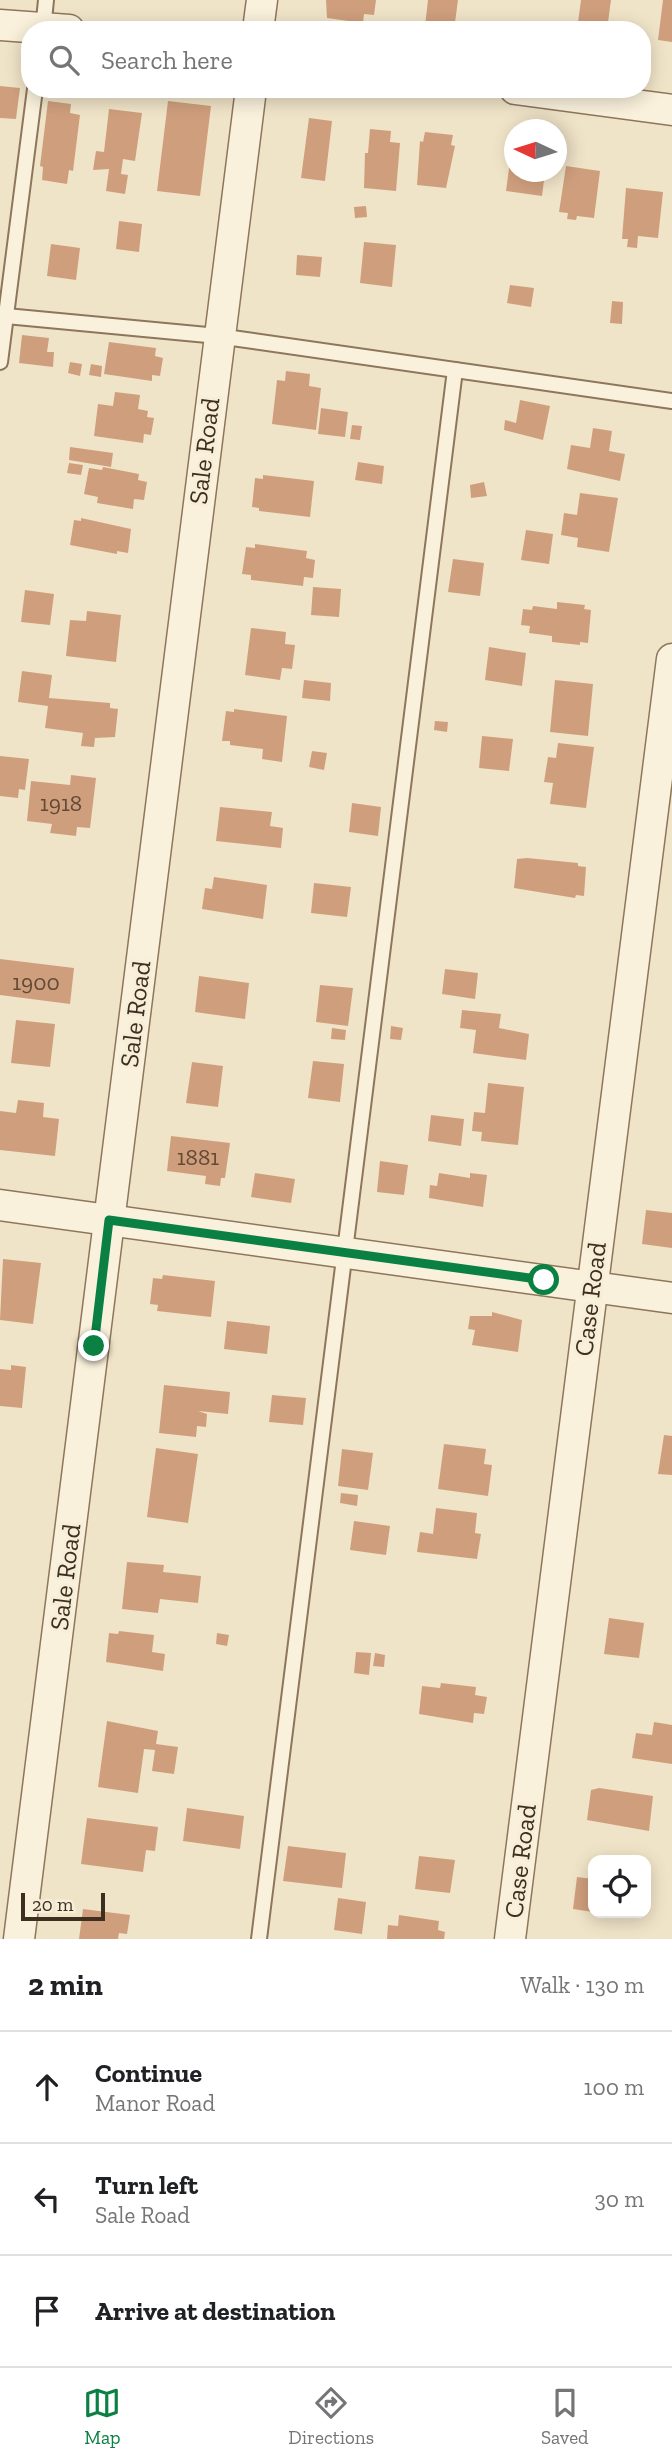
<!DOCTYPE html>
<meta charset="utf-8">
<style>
body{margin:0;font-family:"Zilla Slab",serif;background:#f2f2f2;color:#202124}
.controls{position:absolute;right:21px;bottom:21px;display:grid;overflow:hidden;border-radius:14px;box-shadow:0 4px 18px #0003}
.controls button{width:63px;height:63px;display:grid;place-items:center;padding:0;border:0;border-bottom:2px solid #e0e0e0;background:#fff;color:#202124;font:35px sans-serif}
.compass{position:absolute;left:504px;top:119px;width:63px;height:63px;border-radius:50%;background:#fff;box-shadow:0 4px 18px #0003;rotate:274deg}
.scale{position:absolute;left:21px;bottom:18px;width:84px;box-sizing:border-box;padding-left:7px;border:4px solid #3d2e20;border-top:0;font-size:19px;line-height:24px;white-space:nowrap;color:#3d2e20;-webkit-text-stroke:5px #f7eed8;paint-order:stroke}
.stop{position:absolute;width:21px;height:21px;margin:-16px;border:5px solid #0b8043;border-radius:50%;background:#fff}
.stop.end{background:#0b8043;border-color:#fff;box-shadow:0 2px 7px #0008}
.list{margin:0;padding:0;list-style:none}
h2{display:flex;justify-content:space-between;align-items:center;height:91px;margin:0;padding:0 28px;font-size:30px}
h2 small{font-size:23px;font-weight:400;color:#757577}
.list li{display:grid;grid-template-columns:46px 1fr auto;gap:21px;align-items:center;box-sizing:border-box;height:112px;padding:0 28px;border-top:2px solid #e0e0e0}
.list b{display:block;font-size:26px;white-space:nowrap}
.list p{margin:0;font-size:23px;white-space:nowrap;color:#757577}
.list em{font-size:23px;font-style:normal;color:#757577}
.icon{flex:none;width:38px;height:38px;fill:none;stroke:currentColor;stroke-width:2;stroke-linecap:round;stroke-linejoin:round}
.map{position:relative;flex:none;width:672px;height:1939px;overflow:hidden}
.search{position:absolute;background:#fff;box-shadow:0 4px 18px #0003;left:21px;right:21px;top:21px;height:77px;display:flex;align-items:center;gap:18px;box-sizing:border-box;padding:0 24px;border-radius:28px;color:#757577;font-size:26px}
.sheet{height:427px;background:#fff}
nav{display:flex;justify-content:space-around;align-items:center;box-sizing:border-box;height:98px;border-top:2px solid #e0e0e0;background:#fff;font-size:19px;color:#757577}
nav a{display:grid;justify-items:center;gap:4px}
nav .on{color:#0b8043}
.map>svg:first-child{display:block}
.building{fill:#cf9f7d}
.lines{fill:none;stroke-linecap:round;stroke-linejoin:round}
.lane-casing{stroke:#8d765c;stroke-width:18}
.street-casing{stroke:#8d765c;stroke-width:33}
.lane{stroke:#faf1dc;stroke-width:14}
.street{stroke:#faf1dc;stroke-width:30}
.route{stroke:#0b8043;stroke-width:9}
.labels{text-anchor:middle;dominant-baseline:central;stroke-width:6;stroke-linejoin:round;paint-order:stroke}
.number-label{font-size:23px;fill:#624a37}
.street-label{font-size:26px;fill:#3d2e20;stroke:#f7eed8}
</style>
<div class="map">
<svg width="672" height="1939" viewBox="0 0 672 1939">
<rect width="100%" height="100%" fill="#f0e4c8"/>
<g class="building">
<polygon points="326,0 376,0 374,15 364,14 363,23 327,18"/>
<polygon points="428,0 458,0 454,30 425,26"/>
<polygon points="581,0 611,0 607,30 577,30"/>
<polygon points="663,0 672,0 672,42 658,40"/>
<polygon points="0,86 20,88 16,119 0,118"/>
<polygon points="48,101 71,104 70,113 80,115 73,171 69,170 67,184 42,180 43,167 40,166"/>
<polygon points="168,101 211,106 200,196 157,191"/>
<polygon points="109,109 142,113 135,161 123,159 121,174 128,175 125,194 106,191 109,169 93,170 96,151 104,152"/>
<polygon points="309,118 332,121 325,181 301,178"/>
<polygon points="370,129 391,131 390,142 400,143 396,191 364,188 365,153 368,153"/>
<polygon points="425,132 453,135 451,145 455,146 446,188 417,185 420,141 423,142"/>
<polygon points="510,161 514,162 514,172 545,172 542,196 506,191"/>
<polygon points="566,166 600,171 594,218 577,216 576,220 567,219 568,213 559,212"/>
<polygon points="626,188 663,192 658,238 638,236 637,248 627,247 628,239 622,239"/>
<polygon points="366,206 367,217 355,218 354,207"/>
<polygon points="119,221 142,224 139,252 116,249"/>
<polygon points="364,242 396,245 392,287 360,283"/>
<polygon points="51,244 80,248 76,280 47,276"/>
<polygon points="297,255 322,257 320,277 296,275"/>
<polygon points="510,285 534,288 531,307 507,303"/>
<polygon points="612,301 623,302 622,324 610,323"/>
<polygon points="22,335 49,338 47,352 54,352 53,367 19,363"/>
<polygon points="109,342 156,348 155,356 163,358 160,376 152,375 152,381 104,374"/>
<polygon points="70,362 82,364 80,376 68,373"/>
<polygon points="91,364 102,366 101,377 89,375"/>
<polygon points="286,371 310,374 309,386 321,388 316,430 272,424 277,380 285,381"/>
<polygon points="115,392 140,395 138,409 148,411 147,417 154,418 151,435 144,434 143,443 94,436 98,404 113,406"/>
<polygon points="520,400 550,406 543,440 504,430 505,420 516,423"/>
<polygon points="321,408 348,412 345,437 318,434"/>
<polygon points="352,425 362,426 360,440 350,439"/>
<polygon points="593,428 612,431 609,451 625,454 620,481 567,469 571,445 590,448"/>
<polygon points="70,447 113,453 111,467 69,460"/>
<polygon points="358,462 384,466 382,484 355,480"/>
<polygon points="69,463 83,465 81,475 67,473"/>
<polygon points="103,467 139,474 138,480 147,482 144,500 134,499 133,509 97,503 98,497 84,494 89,468 102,470"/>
<polygon points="263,475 314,481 310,517 259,511 259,508 252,507 255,478 263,479"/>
<polygon points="484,482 487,496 471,498 470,485"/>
<polygon points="580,493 618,498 609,552 577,547 578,538 561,535 564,513 577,515"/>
<polygon points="81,518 131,529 128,553 117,551 117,554 70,545 74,520 81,521"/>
<polygon points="526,530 553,534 549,564 521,560"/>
<polygon points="255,544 307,551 306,558 315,560 313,578 304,577 303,586 251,580 251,575 242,574 246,547 255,548"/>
<polygon points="453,559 484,563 480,596 448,592"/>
<polygon points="313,587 341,589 339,617 311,615"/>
<polygon points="25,590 54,594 50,625 21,622"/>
<polygon points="557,602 585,605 584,609 591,610 588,643 580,642 580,645 552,642 552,636 529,633 530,626 521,625 523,609 532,610 533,606 557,609"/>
<polygon points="87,611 121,615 116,662 66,656 70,620 86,621"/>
<polygon points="251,628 286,632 285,644 295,645 292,669 282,668 280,680 245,675"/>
<polygon points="489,647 526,653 522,686 485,680"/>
<polygon points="22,671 52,675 49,698 110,703 110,708 118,709 115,737 95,738 94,747 81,746 83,733 45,728 48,706 18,702"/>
<polygon points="304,680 331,683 330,701 302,698"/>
<polygon points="555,680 593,684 588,736 550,732"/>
<polygon points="234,709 287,716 282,762 262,759 263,749 230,745 230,741 222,741 226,711 234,712"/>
<polygon points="435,721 448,722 447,732 434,730"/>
<polygon points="482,736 513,739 509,771 479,768"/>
<polygon points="558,743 594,747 586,808 550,804 553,783 544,782 548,757 556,758"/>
<polygon points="312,751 327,753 324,770 309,767"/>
<polygon points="0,756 29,759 25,790 19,789 18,798 0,796"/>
<polygon points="71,775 96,778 90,828 77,827 76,836 50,833 52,824 27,821 31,781 70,785"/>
<polygon points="352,803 381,807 378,836 349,832"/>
<polygon points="220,807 272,812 270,826 283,828 281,848 216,841"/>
<polygon points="527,858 578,863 578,866 586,867 584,896 576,895 575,898 514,888 517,859"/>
<polygon points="214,877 267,885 263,919 202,909 205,888 212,889"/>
<polygon points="314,883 351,887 347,917 311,913"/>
<polygon points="0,959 74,968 70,1004 0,995"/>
<polygon points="445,969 478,973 475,999 442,994"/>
<polygon points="199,976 249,983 245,1019 195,1012"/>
<polygon points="320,985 353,988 348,1026 316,1022"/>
<polygon points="462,1010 501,1014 499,1028 529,1034 526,1060 473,1053 476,1030 460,1028"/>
<polygon points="16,1020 55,1024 50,1067 11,1063"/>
<polygon points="391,1026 403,1028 401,1040 390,1039"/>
<polygon points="332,1028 346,1030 345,1040 331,1039"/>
<polygon points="313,1061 344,1064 340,1102 308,1098"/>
<polygon points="192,1062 223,1066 218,1107 186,1103"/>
<polygon points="488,1083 524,1087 518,1145 481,1141 482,1132 472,1131 474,1112 485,1113"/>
<polygon points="18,1100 44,1103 43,1117 59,1119 55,1156 0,1150 0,1111 16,1113"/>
<polygon points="431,1115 464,1119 461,1146 428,1141"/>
<polygon points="171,1136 230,1143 225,1178 221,1178 220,1186 205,1184 206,1176 167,1171"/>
<polygon points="380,1161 408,1165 404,1195 377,1192"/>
<polygon points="255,1173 295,1179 291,1203 251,1197"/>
<polygon points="439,1173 470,1178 470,1173 487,1175 483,1207 429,1198 430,1185 437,1186"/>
<polygon points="646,1210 672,1213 672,1248 642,1244"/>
<polygon points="3,1259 41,1263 33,1324 0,1320"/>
<polygon points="163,1275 215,1281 211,1317 157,1311 158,1305 150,1304 153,1278 162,1279"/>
<polygon points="492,1312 522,1320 518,1352 472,1345 475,1330 468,1329 470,1316 492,1316"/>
<polygon points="227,1321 270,1326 267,1354 224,1349"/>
<polygon points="11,1365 26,1367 22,1408 0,1406 0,1369 11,1370"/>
<polygon points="164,1385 230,1392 228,1414 198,1411 207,1414 206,1427 197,1426 196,1437 159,1433"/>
<polygon points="272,1395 306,1398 303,1425 269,1422"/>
<polygon points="664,1435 672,1436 672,1475 658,1474"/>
<polygon points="444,1444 486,1449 484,1464 492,1465 488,1496 438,1489"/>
<polygon points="156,1448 198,1454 188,1523 147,1517"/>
<polygon points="342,1449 373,1453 368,1490 338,1486"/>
<polygon points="341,1493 358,1495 357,1506 340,1503"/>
<polygon points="436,1508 477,1513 475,1533 481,1534 477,1559 417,1552 420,1532 433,1534"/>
<polygon points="354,1521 390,1526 386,1555 350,1550"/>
<polygon points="127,1562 164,1565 163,1572 201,1576 198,1603 160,1599 158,1613 122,1609"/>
<polygon points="609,1618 644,1623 639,1658 604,1654"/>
<polygon points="119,1631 154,1635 152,1652 165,1654 163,1671 106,1662 109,1633 118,1634"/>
<polygon points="217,1633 229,1635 227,1646 216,1644"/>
<polygon points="356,1652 371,1653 369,1675 354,1673"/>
<polygon points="375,1653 385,1655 384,1667 373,1666"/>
<polygon points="441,1683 476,1687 475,1695 487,1697 484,1714 474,1713 473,1723 419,1714 422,1686 440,1688"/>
<polygon points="107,1721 158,1731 156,1744 178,1747 174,1774 152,1771 155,1750 144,1749 138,1793 98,1787"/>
<polygon points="654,1722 672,1725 672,1764 632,1758 636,1733 652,1735"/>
<polygon points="599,1788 653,1796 649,1831 587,1820 591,1790"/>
<polygon points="187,1808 244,1816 240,1849 183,1841"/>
<polygon points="87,1818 158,1827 155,1851 146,1850 143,1872 81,1864"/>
<polygon points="288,1846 346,1853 342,1888 283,1881"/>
<polygon points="419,1856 455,1860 450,1893 415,1889"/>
<polygon points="577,1877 593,1879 593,1912 573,1909"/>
<polygon points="338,1898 366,1902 362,1934 334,1930"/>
<polygon points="83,1909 130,1915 127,1934 119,1933 118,1939 79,1939"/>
<polygon points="399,1915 439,1921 438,1930 445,1932 444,1939 387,1939 388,1925 398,1926"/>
</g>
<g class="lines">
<g class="lane-casing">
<g id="lane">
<polyline points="43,30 46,0"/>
<polyline points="6,316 218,336 672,401"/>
<polyline points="0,362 35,89"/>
<polyline points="259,1939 455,370"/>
</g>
</g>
<g class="street-casing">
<g id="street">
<polyline points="0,25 69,30"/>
<polyline points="258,30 262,0"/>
<polyline points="515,89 672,110"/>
<polyline points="0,1205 672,1298"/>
<polyline points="19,1939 251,89"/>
<polyline points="510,1939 672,659"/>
</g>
</g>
<use href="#lane" class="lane"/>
<use href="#street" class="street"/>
</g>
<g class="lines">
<polyline class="route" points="94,1346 109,1220 544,1280"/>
</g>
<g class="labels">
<g class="number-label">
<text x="61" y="803">1918</text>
<text x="36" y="982">1900</text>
<text x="198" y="1157">1881</text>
</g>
<g class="street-label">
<text transform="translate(204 451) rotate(-83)">Sale Road</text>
<text transform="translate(135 1014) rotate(-83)">Sale Road</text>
<text transform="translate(590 1299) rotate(-83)">Case Road</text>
<text transform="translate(65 1577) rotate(-83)">Sale Road</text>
<text transform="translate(520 1861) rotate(-83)">Case Road</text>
</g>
</g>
</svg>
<div class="controls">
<button><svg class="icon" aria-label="locate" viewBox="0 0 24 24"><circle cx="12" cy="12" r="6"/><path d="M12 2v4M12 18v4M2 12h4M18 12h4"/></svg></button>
</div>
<svg class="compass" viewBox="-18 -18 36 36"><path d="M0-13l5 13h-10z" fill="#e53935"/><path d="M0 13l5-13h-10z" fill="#757577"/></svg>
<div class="scale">20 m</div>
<div class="stop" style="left:544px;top:1280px"></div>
<div class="stop end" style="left:94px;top:1346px"></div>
<div class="search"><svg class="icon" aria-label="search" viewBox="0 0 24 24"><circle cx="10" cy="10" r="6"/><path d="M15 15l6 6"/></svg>Search here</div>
</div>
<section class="sheet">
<h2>2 min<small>Walk · 130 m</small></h2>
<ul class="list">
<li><svg class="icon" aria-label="ahead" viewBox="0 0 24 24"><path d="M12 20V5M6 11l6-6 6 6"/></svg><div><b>Continue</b><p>Manor Road</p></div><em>100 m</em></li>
<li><svg class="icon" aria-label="left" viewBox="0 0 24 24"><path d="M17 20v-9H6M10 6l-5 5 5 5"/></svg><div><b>Turn left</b><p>Sale Road</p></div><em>30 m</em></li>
<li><svg class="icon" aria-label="arrive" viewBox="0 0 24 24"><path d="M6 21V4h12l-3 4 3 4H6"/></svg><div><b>Arrive at destination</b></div></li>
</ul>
</section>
<nav>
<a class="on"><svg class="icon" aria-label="map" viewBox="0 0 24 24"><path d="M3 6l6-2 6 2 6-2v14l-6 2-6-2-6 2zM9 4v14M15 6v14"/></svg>Map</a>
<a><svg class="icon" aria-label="directions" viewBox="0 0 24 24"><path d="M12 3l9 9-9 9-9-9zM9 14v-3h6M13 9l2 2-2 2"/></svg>Directions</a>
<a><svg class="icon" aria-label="saved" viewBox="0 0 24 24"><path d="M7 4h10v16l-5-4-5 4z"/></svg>Saved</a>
</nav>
